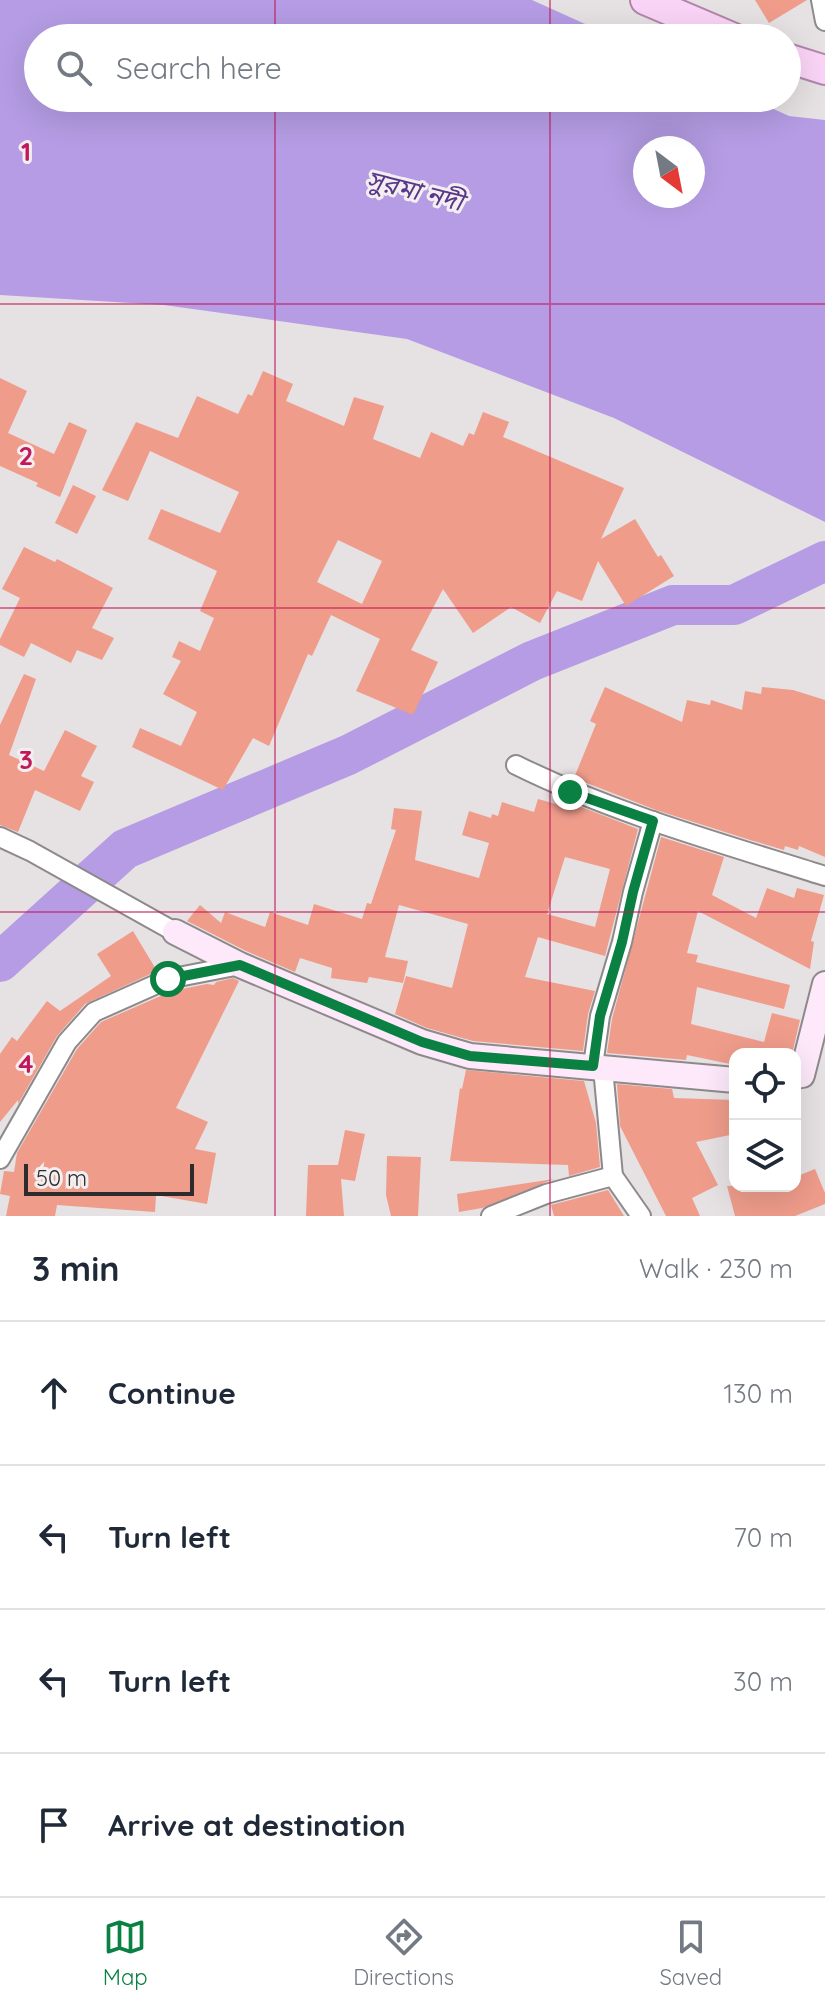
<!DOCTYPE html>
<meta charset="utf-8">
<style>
body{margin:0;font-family:Quicksand,"Noto Sans Bengali",sans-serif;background:#f2f2f3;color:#1f2937}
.controls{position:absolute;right:24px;bottom:24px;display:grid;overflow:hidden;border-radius:16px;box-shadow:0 8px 32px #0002}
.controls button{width:72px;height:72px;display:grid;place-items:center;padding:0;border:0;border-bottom:2px solid #e0e1e3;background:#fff;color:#1f2937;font:40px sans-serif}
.compass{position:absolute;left:633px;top:136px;width:72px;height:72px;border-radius:50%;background:#fff;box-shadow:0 8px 32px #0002;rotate:148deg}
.scale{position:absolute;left:24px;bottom:20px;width:170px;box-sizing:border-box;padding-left:8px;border:4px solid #2d2b2b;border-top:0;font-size:22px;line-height:28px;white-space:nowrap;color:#2d2b2b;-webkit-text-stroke:6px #f3eeef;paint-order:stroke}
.stop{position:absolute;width:24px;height:24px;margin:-18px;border:6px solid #0b8043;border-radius:50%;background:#fff}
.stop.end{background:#0b8043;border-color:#fff;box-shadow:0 2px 8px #0008}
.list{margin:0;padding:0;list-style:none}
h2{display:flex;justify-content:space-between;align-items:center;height:104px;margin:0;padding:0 32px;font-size:34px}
h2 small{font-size:26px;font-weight:400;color:#747a83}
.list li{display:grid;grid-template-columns:52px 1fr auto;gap:24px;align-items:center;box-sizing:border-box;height:144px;padding:0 32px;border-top:2px solid #e0e1e3}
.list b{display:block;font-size:30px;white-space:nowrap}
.list em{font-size:26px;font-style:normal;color:#747a83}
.icon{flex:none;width:44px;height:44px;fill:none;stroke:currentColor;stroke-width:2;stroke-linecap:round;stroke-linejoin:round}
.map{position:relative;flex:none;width:825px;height:1216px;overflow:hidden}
.search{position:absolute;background:#fff;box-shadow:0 8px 32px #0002;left:24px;right:24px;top:24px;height:88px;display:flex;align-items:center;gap:20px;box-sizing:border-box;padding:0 28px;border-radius:44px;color:#747a83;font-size:30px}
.sheet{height:680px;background:#fff}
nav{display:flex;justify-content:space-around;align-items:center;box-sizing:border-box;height:112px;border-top:2px solid #e0e1e3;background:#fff;font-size:22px;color:#747a83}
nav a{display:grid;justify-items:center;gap:4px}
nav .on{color:#0b8043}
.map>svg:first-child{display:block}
.water{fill:#b59ce4;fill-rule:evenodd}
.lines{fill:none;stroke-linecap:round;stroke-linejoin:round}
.river{stroke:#b59ce4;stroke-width:40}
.building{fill:#ef9c8b;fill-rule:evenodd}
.street-casing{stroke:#8e898a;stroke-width:22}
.secondary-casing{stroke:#8e898a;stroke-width:28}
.primary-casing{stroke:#b086ab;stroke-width:32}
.street{stroke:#fff;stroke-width:18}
.secondary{stroke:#fde9fa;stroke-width:24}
.primary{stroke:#fad4f6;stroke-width:28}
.route{stroke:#0b8043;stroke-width:10}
.grid{fill:none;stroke:#c2185b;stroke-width:2;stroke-opacity:0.55}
.labels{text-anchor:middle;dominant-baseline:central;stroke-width:6;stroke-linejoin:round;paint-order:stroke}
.water-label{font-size:26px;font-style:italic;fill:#59368a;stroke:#f3eeef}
.grid-label{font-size:26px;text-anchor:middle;font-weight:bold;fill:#c2185b;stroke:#f3eeef;stroke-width:6;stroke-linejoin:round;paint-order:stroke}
</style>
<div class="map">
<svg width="825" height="1216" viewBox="0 0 825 1216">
<rect width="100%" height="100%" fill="#e6e1e2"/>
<path class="water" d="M 0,0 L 532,0 L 616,38 L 38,38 L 38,98 L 749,98 L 789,116 L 825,120 L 825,522 L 614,418 L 407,339 L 164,305 L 0,295 ZM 645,148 L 693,148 L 693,196 L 645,196 Z"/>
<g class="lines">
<polyline class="river" points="0,962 125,849 348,755 532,661 673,605 734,605 825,561"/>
</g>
<g class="building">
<polygon points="755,0 807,0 769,23"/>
<path d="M 263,371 L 293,384 L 286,401 L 344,426 L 354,397 L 384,406 L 373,439 L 420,458 L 431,432 L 463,446 L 469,433 L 474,435 L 483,412 L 509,422 L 503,437 L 624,488 L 601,539 L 635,519 L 658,557 L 661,555 L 674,576 L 626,606 L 598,561 L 582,601 L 557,591 L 540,623 L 511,607 L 473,633 L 443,589 L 411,650 L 438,662 L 413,715 L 356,691 L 380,639 L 331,615 L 312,656 L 308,654 L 269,746 L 253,738 L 223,790 L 132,747 L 140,728 L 181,746 L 197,712 L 163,694 L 181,661 L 172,657 L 179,641 L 200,651 L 214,618 L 200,611 L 217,571 L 148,539 L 161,509 L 220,533 L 239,492 L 150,451 L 128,501 L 102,490 L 136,422 L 178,438 L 197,396 L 238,414 L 248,394 L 252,396 ZM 338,540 L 382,561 L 362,604 L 317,582 Z"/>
<polygon points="0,378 27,391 8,433 54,454 69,422 87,430 60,497 36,486 38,483 0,466"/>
<polygon points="73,485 96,496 77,534 55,523"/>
<polygon points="24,547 55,562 57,559 113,588 92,628 114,638 102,660 77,650 71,663 31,643 24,657 0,645 0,639 20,598 2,589"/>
<polygon points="24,674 36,679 9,755 44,771 65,730 97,746 81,776 94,782 80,811 35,790 18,832 0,825 0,725"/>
<polygon points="605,687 682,722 687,700 710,705 711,700 742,710 745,691 761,694 762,687 793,690 825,700 825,857 799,846 798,850 785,846 784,850 750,840 656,810 574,778 596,724 590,721"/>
<path d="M 538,799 L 563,806 L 566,801 L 638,829 L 605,956 L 538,937 L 525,977 L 595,991 L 588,1014 L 583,1051 L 473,1041 L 427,1028 L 395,1014 L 406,976 L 452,988 L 468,924 L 399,905 L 385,957 L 408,961 L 403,983 L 369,977 L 367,983 L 331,978 L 332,968 L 300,958 L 295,972 L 246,951 L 187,921 L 200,905 L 221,923 L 225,912 L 265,927 L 270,912 L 308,925 L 314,904 L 362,919 L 367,903 L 371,904 L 396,830 L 391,829 L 394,808 L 422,811 L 415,860 L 479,878 L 489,843 L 462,835 L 469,811 L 491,818 L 492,814 L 498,816 L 502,802 L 534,812 ZM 565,857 L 610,869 L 595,927 L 547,914 Z"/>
<polygon points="661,837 724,857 712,895 756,918 767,888 794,898 797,888 824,895 811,941 814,942 810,969 698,911 687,953 698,955 696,962 790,985 784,1009 697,987 691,1024 764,1042 772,1013 800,1020 792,1054 735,1054 735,1065 687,1055 686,1060 607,1053 612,1019"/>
<polygon points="133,931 157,971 85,1004 57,1036 18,1104 18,1100 0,1122 0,1054 12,1037 17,1041 47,1001 60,1011 111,976 97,954"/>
<polygon points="233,978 239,981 176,1108 208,1122 195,1149 216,1153 207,1204 156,1195 155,1212 57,1205 55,1216 6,1216 10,1196 0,1194 4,1171 14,1172 17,1153 77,1049 101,1022 172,991 207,984 214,985 216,982"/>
<polygon points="466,1070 584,1081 596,1123 600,1167 569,1176 568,1165 450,1161 460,1088 462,1089"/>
<polygon points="617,1084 672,1089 674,1098 735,1100 735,1134 696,1142 718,1185 692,1198 700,1216 666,1216 620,1126"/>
<polygon points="345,1130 365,1134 355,1181 341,1179 344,1216 306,1216 308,1165 338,1165"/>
<polygon points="387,1156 421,1157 418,1216 391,1216 386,1195"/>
<polygon points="815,1169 825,1193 825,1204 795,1216 735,1216 727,1186 795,1186 795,1177"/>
<polygon points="554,1179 482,1208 459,1212 457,1194"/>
<polygon points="608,1190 624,1216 554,1216 551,1205"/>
</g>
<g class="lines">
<g class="street-casing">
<g id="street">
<polyline points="821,0 825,21"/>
<path d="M 516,765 C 615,814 721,843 825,876"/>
<polyline points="0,837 30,851 175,932"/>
<polyline points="593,1066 600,1016 622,942 633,892 653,821"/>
<polyline points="0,1159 67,1042 94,1012 168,979 240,965"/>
<polyline points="613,1176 641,1216"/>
<polyline points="491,1216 546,1194 613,1176 603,1068"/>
</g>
</g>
<g class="secondary-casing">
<g id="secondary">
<polyline points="175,932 240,965 422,1042 470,1056 735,1080"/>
<polyline points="795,1076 802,1075 825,984"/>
</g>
</g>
<g class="primary-casing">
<g id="primary">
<polyline points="645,0 734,38"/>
<polyline points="787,58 825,70"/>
</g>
</g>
<use href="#street" class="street"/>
<use href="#secondary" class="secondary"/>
<use href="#primary" class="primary"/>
</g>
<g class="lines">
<polyline class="route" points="168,979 240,965 422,1042 470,1056 593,1066 600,1016 622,942 633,892 653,821 570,792"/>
</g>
<path class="grid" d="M 275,0 L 275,38M 550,0 L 550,38M 275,98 L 275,1216M 550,98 L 550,1216M 0,304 L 825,304M 0,608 L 825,608M 0,912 L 825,912"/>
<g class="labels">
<g class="water-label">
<text transform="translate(415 190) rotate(14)">সুরমা নদী</text>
</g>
</g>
<g class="grid-label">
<text x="26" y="161">1</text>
<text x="26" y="465">2</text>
<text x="26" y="769">3</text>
<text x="26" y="1073">4</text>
</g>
</svg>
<div class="controls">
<button><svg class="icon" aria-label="locate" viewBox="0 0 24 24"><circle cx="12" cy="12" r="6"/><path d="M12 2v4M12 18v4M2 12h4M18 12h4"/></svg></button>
<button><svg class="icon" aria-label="layers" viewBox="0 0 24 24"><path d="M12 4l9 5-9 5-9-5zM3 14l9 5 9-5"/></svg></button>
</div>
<svg class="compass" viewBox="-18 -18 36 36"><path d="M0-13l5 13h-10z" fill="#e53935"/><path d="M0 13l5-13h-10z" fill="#747a83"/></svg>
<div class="scale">50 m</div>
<div class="stop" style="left:168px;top:979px"></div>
<div class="stop end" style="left:570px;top:792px"></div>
<div class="search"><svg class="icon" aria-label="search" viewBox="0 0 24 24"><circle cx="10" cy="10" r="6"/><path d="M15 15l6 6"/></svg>Search here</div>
</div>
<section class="sheet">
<h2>3 min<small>Walk · 230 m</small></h2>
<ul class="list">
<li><svg class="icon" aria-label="ahead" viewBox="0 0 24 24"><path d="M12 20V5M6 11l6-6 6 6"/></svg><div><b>Continue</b></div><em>130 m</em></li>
<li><svg class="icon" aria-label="left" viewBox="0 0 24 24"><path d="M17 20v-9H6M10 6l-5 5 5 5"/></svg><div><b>Turn left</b></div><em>70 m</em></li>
<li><svg class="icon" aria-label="left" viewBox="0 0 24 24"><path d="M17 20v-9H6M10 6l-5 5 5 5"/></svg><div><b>Turn left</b></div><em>30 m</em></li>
<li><svg class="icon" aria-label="arrive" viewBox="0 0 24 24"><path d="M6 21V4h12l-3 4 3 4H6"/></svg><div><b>Arrive at destination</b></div></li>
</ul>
</section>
<nav>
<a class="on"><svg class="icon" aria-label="map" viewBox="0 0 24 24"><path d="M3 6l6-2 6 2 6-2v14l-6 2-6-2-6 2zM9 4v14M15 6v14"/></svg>Map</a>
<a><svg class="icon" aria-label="directions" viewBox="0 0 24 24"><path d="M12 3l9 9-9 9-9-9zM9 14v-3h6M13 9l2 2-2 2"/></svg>Directions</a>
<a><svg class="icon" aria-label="saved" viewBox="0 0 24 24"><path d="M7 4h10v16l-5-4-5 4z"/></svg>Saved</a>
</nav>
